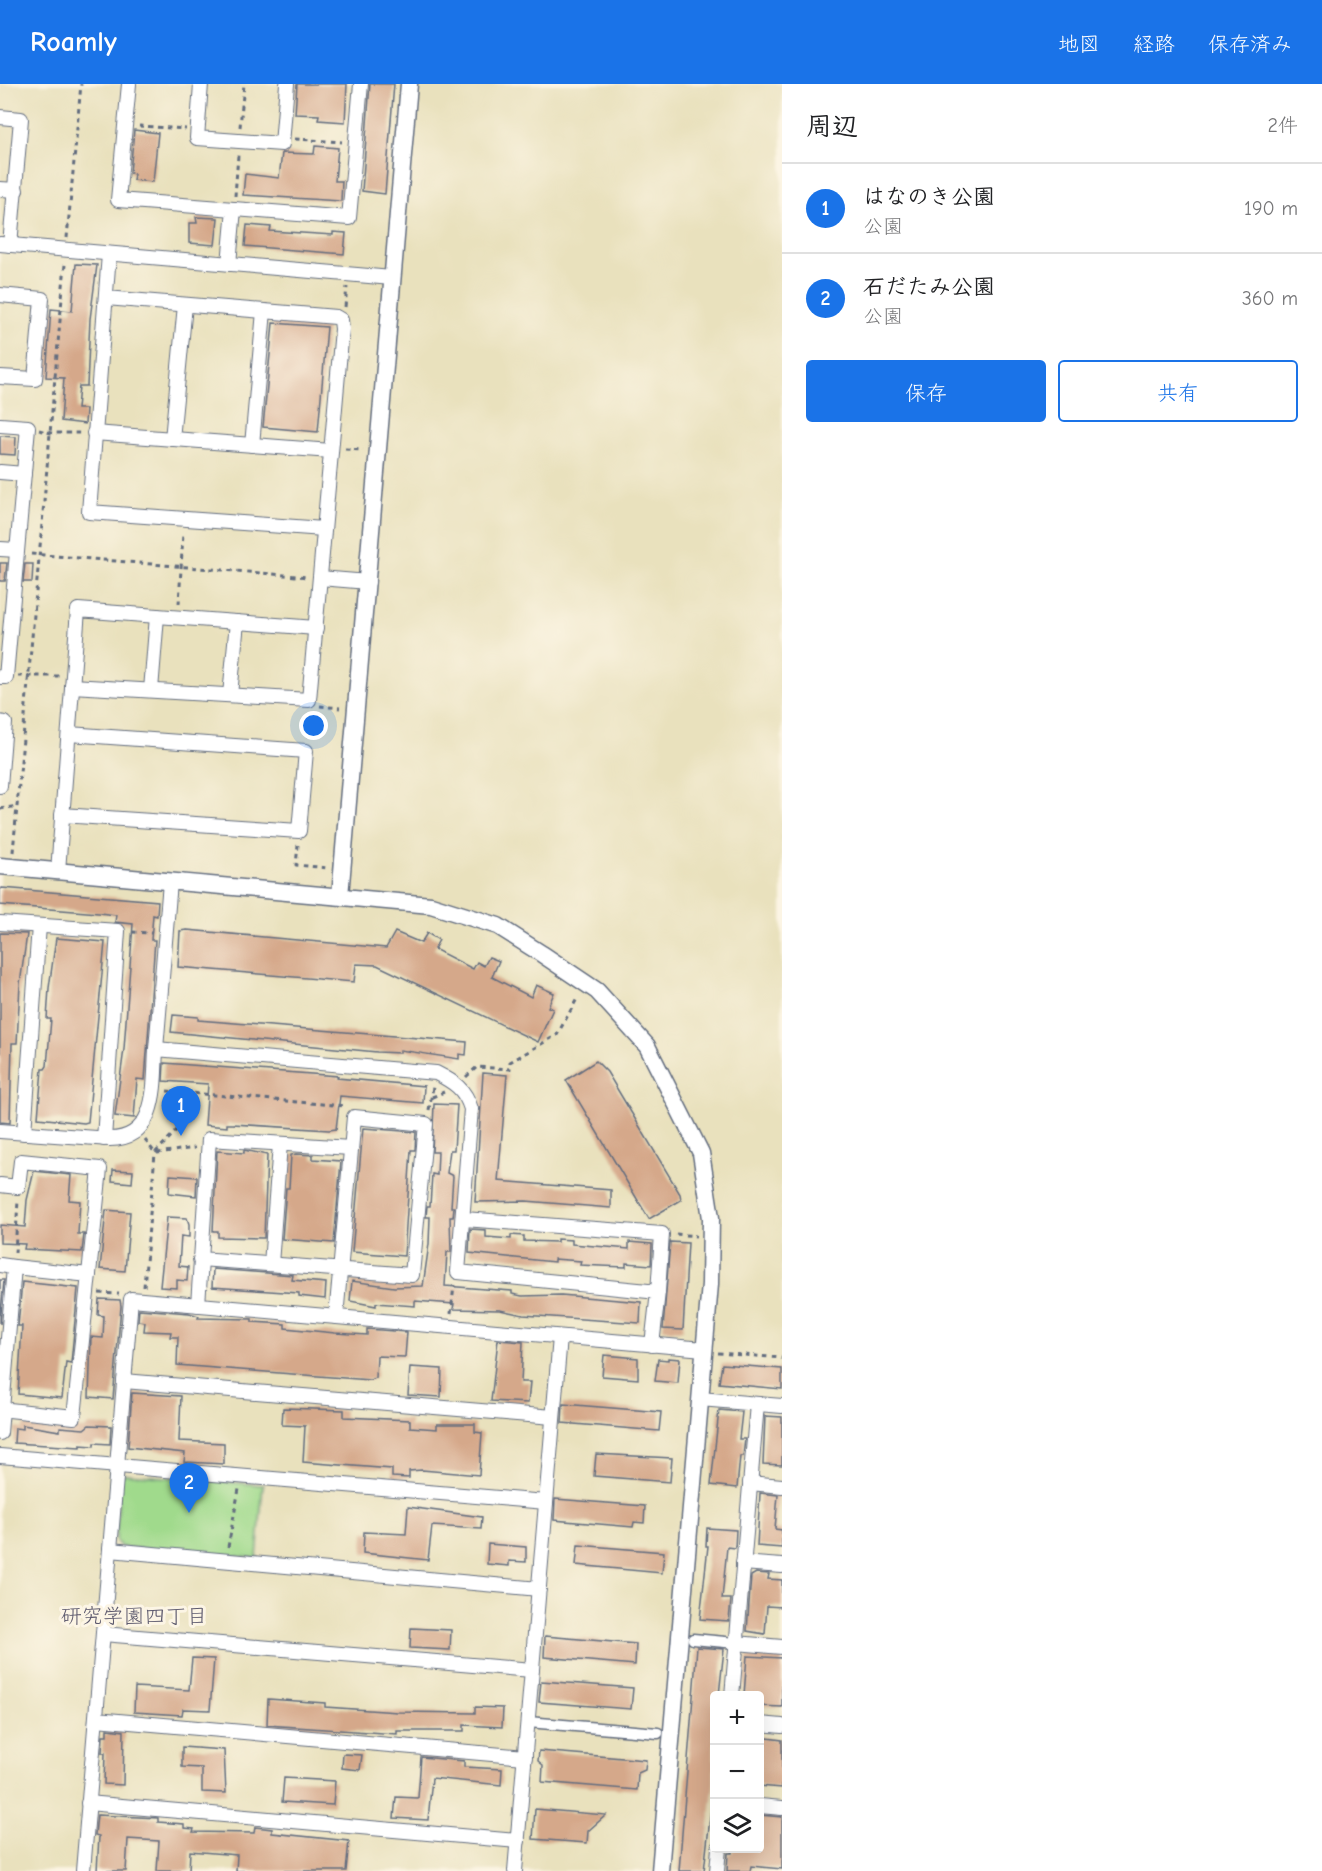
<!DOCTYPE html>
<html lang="ja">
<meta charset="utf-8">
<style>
body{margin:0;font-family:"Comic Neue","Klee One",sans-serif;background:#f2f2f2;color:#202124}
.controls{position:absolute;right:18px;bottom:18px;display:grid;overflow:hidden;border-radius:6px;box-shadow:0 6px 24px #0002}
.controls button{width:54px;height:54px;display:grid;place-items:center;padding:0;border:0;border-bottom:2px solid #e0e0e0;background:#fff;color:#202124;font:30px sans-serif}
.you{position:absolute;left:314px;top:642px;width:21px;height:21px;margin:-15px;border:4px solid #fff;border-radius:50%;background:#1a73e8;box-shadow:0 0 0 9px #1a73e833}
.badge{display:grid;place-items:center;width:39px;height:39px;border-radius:50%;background:#1a73e8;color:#fff;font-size:20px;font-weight:700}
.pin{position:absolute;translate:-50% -50px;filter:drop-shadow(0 2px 3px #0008)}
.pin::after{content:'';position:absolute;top:32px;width:21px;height:18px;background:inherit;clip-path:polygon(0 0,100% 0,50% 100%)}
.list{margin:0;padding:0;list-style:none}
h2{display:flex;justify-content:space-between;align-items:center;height:78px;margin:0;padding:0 24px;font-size:26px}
h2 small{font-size:20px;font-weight:400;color:#757577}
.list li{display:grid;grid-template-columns:39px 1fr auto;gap:18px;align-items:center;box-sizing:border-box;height:90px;padding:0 24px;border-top:2px solid #e0e0e0}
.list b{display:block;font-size:22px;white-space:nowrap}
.list p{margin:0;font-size:20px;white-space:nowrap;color:#757577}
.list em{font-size:20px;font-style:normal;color:#757577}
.actions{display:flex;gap:12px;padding:18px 24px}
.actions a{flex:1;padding:14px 0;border:2px solid #1a73e8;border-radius:6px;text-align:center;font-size:21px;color:#1a73e8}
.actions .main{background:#1a73e8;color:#fff}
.icon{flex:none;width:33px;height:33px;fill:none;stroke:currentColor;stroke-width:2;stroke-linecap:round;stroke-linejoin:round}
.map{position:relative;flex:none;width:782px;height:1787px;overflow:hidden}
header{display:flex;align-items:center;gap:36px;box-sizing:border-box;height:84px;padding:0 30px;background:#1a73e8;color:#fff}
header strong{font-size:28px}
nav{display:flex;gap:33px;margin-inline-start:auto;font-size:21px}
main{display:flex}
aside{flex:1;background:#fff}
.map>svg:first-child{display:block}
.green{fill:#a0da8c;stroke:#5e8475;stroke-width:1.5}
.building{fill:#d5a88a}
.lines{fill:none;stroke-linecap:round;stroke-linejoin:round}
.pedestrian-casing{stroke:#636d7f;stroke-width:13}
.minor-casing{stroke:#636d7f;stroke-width:16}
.tertiary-casing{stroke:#636d7f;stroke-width:19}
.path{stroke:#636d7f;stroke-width:3;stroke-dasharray:4.5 4.5;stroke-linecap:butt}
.pedestrian{stroke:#fff;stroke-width:10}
.minor{stroke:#fff;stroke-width:14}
.tertiary{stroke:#fff;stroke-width:16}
.labels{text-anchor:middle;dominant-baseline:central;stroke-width:6;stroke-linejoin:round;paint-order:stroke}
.neighbourhood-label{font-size:21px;fill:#5c596d;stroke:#fcf5e5}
</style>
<header>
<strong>Roamly</strong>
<nav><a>地図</a><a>経路</a><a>保存済み</a></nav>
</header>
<main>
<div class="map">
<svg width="782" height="1787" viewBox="0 0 782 1787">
<rect width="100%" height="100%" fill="#fcf5e5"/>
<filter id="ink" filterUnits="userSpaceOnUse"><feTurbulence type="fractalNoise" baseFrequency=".0167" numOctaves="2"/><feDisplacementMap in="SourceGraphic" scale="12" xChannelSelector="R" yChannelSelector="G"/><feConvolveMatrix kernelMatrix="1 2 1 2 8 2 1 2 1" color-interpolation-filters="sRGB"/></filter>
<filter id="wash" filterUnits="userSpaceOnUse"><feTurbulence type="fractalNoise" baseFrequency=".008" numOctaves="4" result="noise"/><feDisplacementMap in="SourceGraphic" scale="24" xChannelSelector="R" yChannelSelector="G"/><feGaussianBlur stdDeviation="1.35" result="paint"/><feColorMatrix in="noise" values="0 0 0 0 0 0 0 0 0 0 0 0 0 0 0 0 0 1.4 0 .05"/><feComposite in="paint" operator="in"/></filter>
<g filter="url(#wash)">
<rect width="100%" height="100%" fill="#e9e1bd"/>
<polygon class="green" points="125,1390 263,1401 257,1474 121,1463 116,1457 120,1393"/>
<g id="blocks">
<g class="building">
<polygon points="297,0 347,0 345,38 318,36 319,31 295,30"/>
<polygon points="370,0 394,0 385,110 362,107"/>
<polygon points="134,46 158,49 153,98 133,96 134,90 130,89"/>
<polygon points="315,62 338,64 335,97 342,97 341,117 243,111 245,90 279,94 282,69 314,70"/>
<polygon points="196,133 218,134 215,161 189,159 189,139 197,139"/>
<polygon points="247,141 271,143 270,147 302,149 333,151 333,148 346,149 344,170 245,162"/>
<polygon points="76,180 97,181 90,235 87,302 79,302 77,325 86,325 85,340 61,337 64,294 46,293 51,225 72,227"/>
<polygon points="273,239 327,243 318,348 263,343"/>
<polygon points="0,352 16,353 15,371 0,370"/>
<polygon points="0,479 7,479 5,497 0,497"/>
<polygon points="25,480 33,480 32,498 23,498"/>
<polygon points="2,804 158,817 157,832 153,831 151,856 155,856 145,996 137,995 134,1034 115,1032 124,965 133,840 115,838 116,831 99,829 0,821 0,806"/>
<polygon points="187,846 386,864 395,848 421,859 427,849 439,856 434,865 473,885 477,878 484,882 489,873 499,877 492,893 531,913 536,901 554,909 548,923 553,925 538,958 377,881 356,880 354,898 178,883 180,847"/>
<polygon points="0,849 27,850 20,900 17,959 12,959 10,1039 0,1038"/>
<polygon points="56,854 105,858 88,1038 84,1039 38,1034 42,985 45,985 47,982 51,935 47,935 49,904"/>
<polygon points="173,931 198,933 198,936 467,958 466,971 459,970 459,975 400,966 400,969 377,968 171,948"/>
<polygon points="596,977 607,988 680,1110 681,1116 649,1135 566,996"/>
<polygon points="164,979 338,992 337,994 424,1002 423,1019 340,1012 336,1045 329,1046 233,1040 227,1040 227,1043 205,1041 208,1000 163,997"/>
<polygon points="483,989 507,991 498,1097 611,1106 611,1124 526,1117 475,1118"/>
<polygon points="434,1020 457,1021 454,1066 450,1066 447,1089 453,1092 451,1123 454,1123 453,1133 450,1133 451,1168 447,1168 445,1202 512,1207 512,1210 522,1212 561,1211 641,1218 640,1239 523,1231 500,1226 453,1225 454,1220 415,1217 415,1222 376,1219 376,1222 350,1217 352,1197 394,1203 423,1202 429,1160 430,1133 426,1133 427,1122 430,1122 432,1090 437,1091 438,1068 432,1068"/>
<polygon points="363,1044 416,1048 415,1066 411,1066 404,1172 352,1168"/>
<polygon points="244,1066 267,1071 264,1154 218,1153 218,1147 213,1147 217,1067 244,1069"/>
<polygon points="296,1070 313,1071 313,1075 341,1077 334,1159 282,1155 286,1104 289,1104 291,1071"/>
<polygon points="113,1086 133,1087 132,1099 112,1097"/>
<polygon points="34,1087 71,1091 69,1116 80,1117 78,1150 84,1150 82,1168 24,1165 25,1160 0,1159 0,1141 25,1143 27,1116"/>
<polygon points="170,1091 197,1093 196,1112 169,1109"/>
<polygon points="106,1126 130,1128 125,1187 100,1185"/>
<polygon points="167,1133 187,1134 189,1140 189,1153 181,1152 179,1182 188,1183 187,1197 177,1196 177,1204 160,1203"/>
<polygon points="470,1145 486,1146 486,1153 511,1155 511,1151 524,1152 524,1157 557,1158 557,1155 572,1156 572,1160 629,1165 629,1158 652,1160 651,1181 626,1179 626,1183 601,1182 580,1181 581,1177 554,1175 554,1178 469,1169"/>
<polygon points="670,1158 688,1159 683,1246 663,1245"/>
<polygon points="213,1185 293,1191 292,1196 326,1199 325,1215 299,1212 299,1209 212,1203"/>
<polygon points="0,1196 4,1196 0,1240"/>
<polygon points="22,1198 78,1204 71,1279 66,1278 62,1314 18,1310 22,1242 18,1242"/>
<polygon points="99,1215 120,1216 121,1222 113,1315 89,1313 91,1253 103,1254 104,1232 98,1231"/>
<polygon points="139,1225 189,1229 199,1232 198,1234 252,1235 252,1238 285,1240 285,1244 335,1249 367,1251 367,1245 407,1248 405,1273 377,1272 376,1294 370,1296 177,1281 178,1253 170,1253 171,1248 144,1247 145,1238 138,1237"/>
<polygon points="498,1256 523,1258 521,1298 530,1298 528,1319 491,1317"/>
<polygon points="604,1271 638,1274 638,1295 602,1292"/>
<polygon points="668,1274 680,1275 678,1299 655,1297 658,1275 668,1276"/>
<polygon points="722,1280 782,1285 782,1305 719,1299"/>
<polygon points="410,1283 442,1285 441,1313 408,1311"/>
<polygon points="132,1309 181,1312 179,1357 224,1359 224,1380 184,1378 185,1369 128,1363"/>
<polygon points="563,1320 661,1328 659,1347 562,1339"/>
<polygon points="283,1324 344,1326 344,1333 410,1336 410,1343 437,1345 437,1340 475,1340 475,1348 482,1349 479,1391 422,1386 409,1387 409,1394 392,1393 392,1385 303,1378 305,1342 282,1341"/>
<polygon points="719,1326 742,1328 739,1355 745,1355 743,1372 740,1372 737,1404 711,1401"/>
<polygon points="765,1332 782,1333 782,1381 763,1380"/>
<polygon points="23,1341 60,1347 60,1343 84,1345 89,1341 111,1342 110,1360 94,1359 94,1362 80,1361 80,1363 14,1359 15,1344 23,1345"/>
<polygon points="596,1370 672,1374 670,1398 594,1392"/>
<polygon points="760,1409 778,1411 775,1445 782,1446 782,1464 757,1462"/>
<polygon points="555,1415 645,1422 644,1439 634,1438 633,1443 554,1436"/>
<polygon points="408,1423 482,1433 481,1445 432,1442 428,1476 363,1469 364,1448 406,1450"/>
<polygon points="707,1444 736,1446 735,1464 727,1463 722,1515 731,1515 729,1537 700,1535 708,1462 706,1462"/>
<polygon points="488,1460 526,1463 526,1478 509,1477 509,1482 487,1480"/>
<polygon points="578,1461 664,1468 662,1489 576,1481"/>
<polygon points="756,1489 769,1490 768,1495 782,1496 782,1523 767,1522 765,1550 747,1547 751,1492"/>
<polygon points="411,1544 451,1546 450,1566 410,1564"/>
<polygon points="545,1552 636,1560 635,1581 544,1573"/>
<polygon points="697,1563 724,1565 719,1611 714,1611 714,1698 704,1787 679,1787"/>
<polygon points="747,1572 782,1574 782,1623 759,1622 759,1611 744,1611"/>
<polygon points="192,1574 214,1575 210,1626 183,1625 182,1631 134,1628 135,1603 189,1606"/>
<polygon points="541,1597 633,1604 631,1625 539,1618"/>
<polygon points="268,1615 325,1619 325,1623 398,1628 475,1629 475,1623 503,1624 502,1643 464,1641 464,1647 397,1647 397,1650 267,1641"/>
<polygon points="107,1645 124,1647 123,1701 104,1700 105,1669 102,1669 103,1651 107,1651"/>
<polygon points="759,1653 782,1656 782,1704 759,1702"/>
<polygon points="182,1663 224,1666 226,1709 202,1708 202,1684 182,1683"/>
<polygon points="539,1667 646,1676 645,1686 638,1689 637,1706 542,1698 543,1681 538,1677"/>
<polygon points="343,1670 362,1671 360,1686 342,1684"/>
<polygon points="421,1673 464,1677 464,1683 502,1685 501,1701 432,1694 428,1736 394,1734 396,1713 418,1714"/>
<polygon points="284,1694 335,1697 333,1721 282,1718"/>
<polygon points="535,1725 606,1731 588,1747 587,1759 533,1755"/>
<polygon points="97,1731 158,1734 158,1738 184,1740 184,1744 194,1745 193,1748 254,1749 255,1743 272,1745 272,1749 349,1757 346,1787 236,1787 237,1771 190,1767 189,1787 157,1787 159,1757 128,1755 126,1787 97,1787 99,1752 95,1751"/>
<polygon points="759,1731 782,1733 782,1785 751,1782 750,1787 727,1787 728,1769 732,1769 733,1764 759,1764"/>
</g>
</g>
</g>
<g filter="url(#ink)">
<use href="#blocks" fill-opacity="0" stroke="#636d7f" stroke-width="1.5"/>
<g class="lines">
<g class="pedestrian-casing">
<g id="pedestrian">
<polyline points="693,1555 736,1559"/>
<polyline points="528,1638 658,1649"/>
</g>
</g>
<g class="minor-casing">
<g id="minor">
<polyline points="129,0 118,116 349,134 361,0"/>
<polyline points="201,0 197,54 282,60 287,0"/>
<polyline points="0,33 21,35 10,161"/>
<polyline points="0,105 16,106"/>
<polyline points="0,160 392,194"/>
<polyline points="109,170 89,428 324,445"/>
<polyline points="229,180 234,125"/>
<polyline points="0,211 42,215 35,295 0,293"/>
<polyline points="0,341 28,343 6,593 0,593"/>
<polyline points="94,349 331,367"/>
<polyline points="172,355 185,221"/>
<polyline points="252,361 264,227"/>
<polyline points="0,388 24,390"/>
<polyline points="0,465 17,466"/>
<polyline points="320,494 368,498"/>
<polyline points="72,602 309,616 342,245 341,236 336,233 106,214"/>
<polyline points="151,606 157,532"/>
<polyline points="230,611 237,538"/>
<polyline points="0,638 5,639 0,702"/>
<polyline points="62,731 299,747 306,667 69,650"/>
<polyline points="58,787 78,526 316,544"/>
<polyline points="0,839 118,847 104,1055"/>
<polyline points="156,965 170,798"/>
<path d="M 0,1047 L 110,1055 C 158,1055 154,1000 156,965 L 436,989 C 454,998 465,1005 471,1025 L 458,1188 L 658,1208 L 652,1261"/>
<polyline points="24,1049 39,842"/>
<polyline points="0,1101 18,1103 21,1077 100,1085 74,1333 0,1325"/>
<polyline points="464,1135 662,1150 658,1208"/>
<polyline points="200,1175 412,1191 426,1040 354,1033 336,1233"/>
<polyline points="271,1180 280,1060"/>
<polyline points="0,1181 14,1183 0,1349"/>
<polyline points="14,1183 89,1191"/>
<polyline points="198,1221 209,1055 351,1064"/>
<polyline points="124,1297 553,1333"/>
<polyline points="700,1315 782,1322"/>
<polyline points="0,1372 546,1418"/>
<polyline points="750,1399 782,1402"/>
<polyline points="110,1466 539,1505"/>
<polyline points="743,1479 782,1482"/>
<polyline points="103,1550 532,1586"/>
<polyline points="736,1559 782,1563"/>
<polyline points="732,1612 757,1320"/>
<polyline points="96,1635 525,1673"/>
<polyline points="760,1640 782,1642"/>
<polyline points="88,1719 518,1757"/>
<polyline points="760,1722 782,1724"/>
<polyline points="83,1787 131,1215 704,1265"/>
<polyline points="515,1787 560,1253"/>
<polyline points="717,1787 719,1764"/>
</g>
</g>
<g class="tertiary-casing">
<g id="tertiary">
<polyline points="0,782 431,821 498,842 542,870 597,907 647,962 701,1069 711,1134 710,1200 660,1787"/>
<polyline points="340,812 409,0"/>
</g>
</g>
<g class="path">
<polyline points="139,42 186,45"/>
<polyline points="240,43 244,0"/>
<polyline points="295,55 342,58"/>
<polyline points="235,112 238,71"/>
<polyline points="67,154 81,0"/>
<polyline points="345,223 347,203"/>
<polyline points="39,346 51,349 80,349"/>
<polyline points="345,365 363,366"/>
<polyline points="31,470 308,493"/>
<polyline points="179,520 183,449"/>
<polyline points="18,592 59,592"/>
<polyline points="320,622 340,624"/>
<polyline points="309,653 312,627"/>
<polyline points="0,725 17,722"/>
<polyline points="298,761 296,781 329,784"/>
<polyline points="13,768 65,180"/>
<polyline points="132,848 152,849"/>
<polyline points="466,993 477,983 510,985 510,978 557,951 578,913"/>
<polyline points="167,1007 346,1022"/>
<polyline points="432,1013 444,1008"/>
<polyline points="429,1026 433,1003"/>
<polyline points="145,1056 155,1069"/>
<polyline points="157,1069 195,1064"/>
<polyline points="676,1150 696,1152"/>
<polyline points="15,1169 18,1116"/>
<polyline points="144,1203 155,1069 179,1044 196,1010"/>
<polyline points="99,1209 119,1210"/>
<polyline points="451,1230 454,1201"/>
<polyline points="718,1269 782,1274"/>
<polyline points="228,1463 239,1405"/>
</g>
<use href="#pedestrian" class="pedestrian"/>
<use href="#minor" class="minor"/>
<use href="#tertiary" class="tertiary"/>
</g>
</g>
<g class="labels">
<g class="neighbourhood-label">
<text x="134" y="1532">研究学園四丁目</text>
</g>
</g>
</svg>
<div class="controls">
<button>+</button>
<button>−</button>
<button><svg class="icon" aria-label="layers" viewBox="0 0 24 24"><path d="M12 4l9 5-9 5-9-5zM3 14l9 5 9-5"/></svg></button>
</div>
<div class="you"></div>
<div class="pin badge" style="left:181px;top:1052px">1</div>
<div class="pin badge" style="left:189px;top:1429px">2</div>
</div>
<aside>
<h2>周辺<small>2件</small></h2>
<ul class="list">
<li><span class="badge">1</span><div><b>はなのき公園</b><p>公園</p></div><em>190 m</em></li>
<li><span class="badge">2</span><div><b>石だたみ公園</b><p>公園</p></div><em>360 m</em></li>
</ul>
<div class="actions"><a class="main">保存</a><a>共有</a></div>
</aside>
</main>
